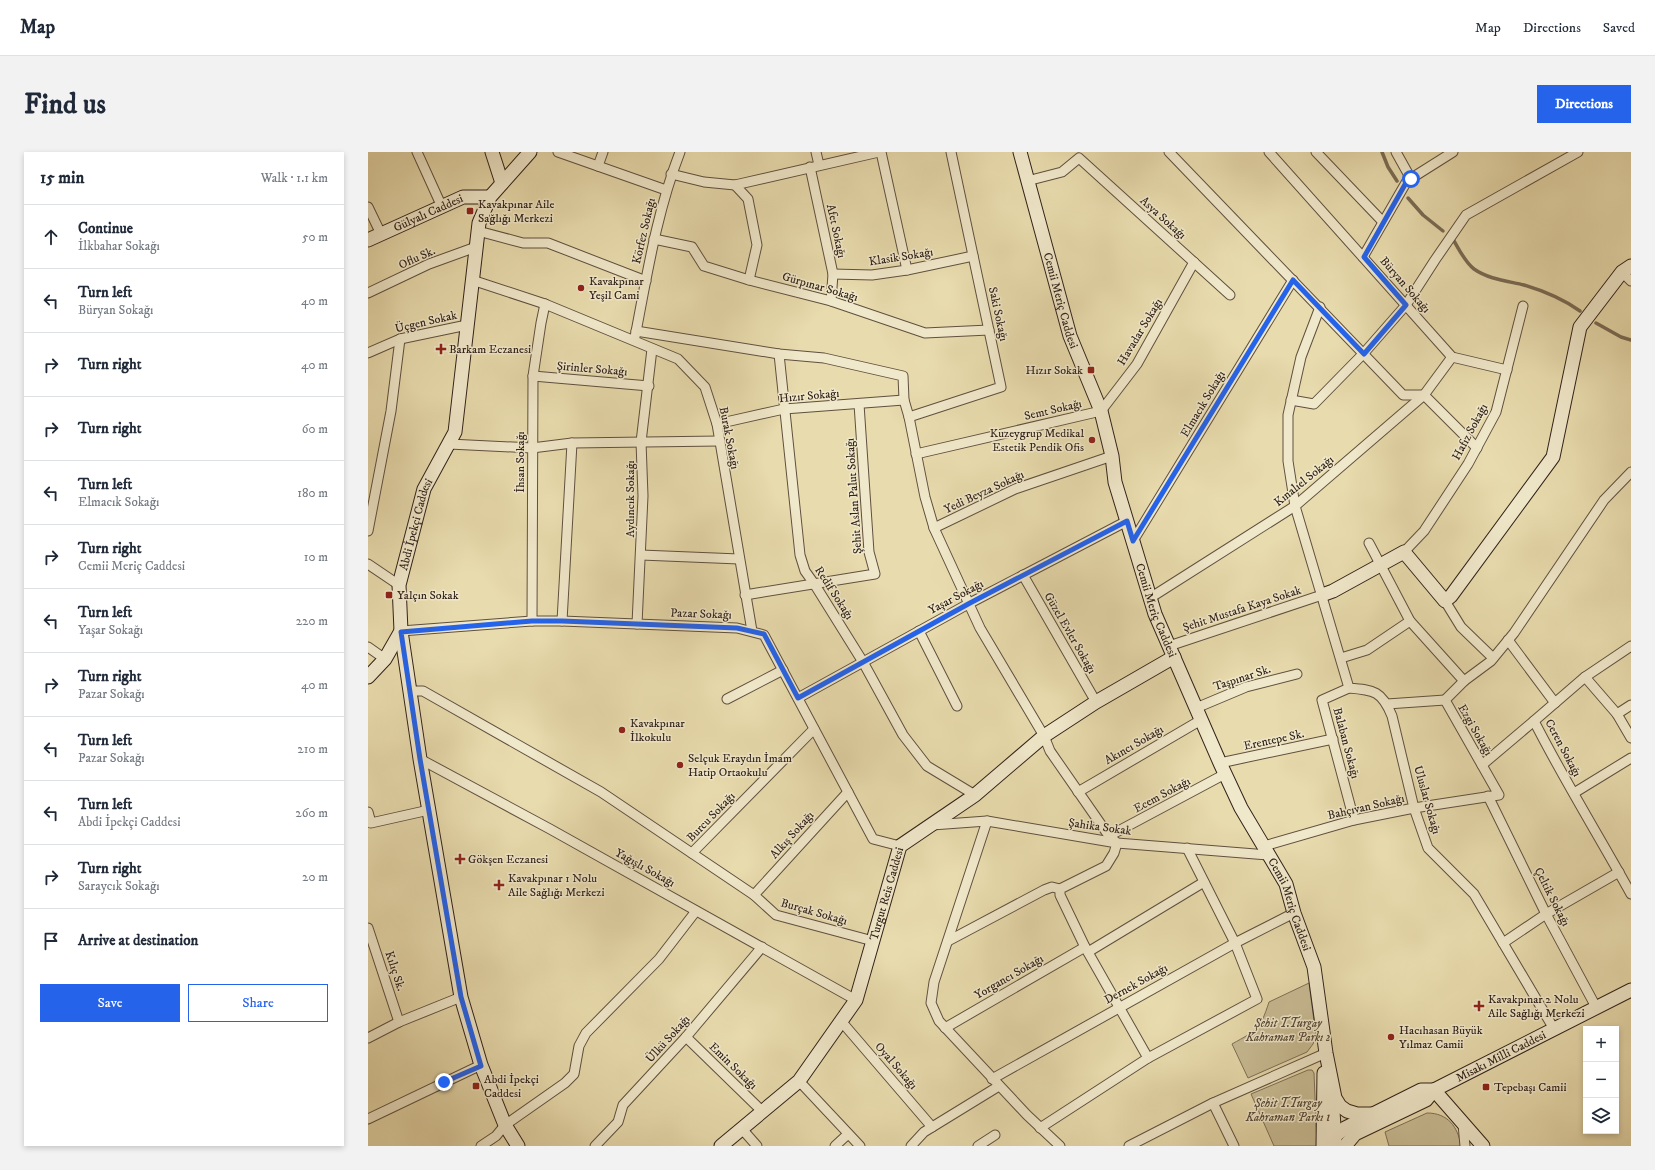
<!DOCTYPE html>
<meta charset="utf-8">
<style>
body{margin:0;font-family:"IM FELL DW Pica",serif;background:#f2f2f3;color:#1f2937}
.controls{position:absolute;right:12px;bottom:12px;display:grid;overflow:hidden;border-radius:0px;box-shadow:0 2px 6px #0003}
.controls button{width:36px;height:36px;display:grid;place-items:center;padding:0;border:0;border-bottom:1px solid #e0e1e3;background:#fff;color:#1f2937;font:20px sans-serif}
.stop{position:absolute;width:12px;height:12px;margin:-9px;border:3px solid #2563eb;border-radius:50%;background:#fff}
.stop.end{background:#2563eb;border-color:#fff;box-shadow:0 1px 4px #0008}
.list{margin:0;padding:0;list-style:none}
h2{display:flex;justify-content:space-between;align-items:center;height:52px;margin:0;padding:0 16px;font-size:17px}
h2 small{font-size:13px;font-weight:400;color:#747a83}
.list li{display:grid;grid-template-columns:26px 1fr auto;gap:12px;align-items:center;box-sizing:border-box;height:64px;padding:0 16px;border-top:1px solid #e0e1e3}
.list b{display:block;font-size:15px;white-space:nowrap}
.list p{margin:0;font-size:13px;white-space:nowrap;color:#747a83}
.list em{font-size:13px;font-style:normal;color:#747a83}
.actions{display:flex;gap:8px;padding:12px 16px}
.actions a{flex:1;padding:9px 0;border:1px solid #2563eb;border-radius:0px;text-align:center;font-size:14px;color:#2563eb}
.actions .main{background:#2563eb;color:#fff}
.icon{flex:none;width:22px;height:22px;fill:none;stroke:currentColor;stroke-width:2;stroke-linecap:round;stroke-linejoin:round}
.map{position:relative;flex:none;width:1263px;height:994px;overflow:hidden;border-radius:0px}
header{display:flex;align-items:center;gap:24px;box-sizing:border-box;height:56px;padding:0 20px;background:#fff;border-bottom:1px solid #e0e1e3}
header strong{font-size:19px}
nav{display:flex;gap:22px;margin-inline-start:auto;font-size:14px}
.intro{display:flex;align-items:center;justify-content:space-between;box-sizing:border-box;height:96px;padding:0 24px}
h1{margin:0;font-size:28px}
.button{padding:10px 18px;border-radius:0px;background:#2563eb;color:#fff;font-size:14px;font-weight:700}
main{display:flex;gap:24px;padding:0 24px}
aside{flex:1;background:#fff;border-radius:0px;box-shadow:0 2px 6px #0003}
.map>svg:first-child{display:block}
.green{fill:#c9bc94;stroke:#7d6f57}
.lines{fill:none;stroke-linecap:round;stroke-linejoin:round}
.stream{stroke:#7a6b54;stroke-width:3.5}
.street-casing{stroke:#5f503f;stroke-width:11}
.secondary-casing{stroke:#31221a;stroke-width:15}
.street{stroke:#f0e8ca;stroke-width:9}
.secondary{stroke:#f0e8ca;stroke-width:13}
.route{stroke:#2563eb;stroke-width:5}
.poi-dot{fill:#8f2418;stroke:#f0e8ca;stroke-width:1.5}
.labels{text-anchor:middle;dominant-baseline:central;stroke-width:3;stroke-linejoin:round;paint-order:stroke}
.poi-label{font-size:12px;fill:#31221a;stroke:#f0e8ca;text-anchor:start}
.street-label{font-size:12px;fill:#31221a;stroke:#f0e8ca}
.park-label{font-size:12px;font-style:italic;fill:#574838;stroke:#f0e8ca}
</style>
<header>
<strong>Map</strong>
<nav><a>Map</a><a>Directions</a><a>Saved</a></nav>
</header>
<div class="intro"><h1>Find us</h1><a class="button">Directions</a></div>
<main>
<aside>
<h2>15 min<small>Walk · 1.1 km</small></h2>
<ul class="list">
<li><svg class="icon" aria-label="ahead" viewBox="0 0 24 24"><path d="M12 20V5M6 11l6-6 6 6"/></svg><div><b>Continue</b><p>İlkbahar Sokağı</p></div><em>50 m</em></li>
<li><svg class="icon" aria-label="left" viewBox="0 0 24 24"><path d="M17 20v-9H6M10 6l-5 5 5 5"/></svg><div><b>Turn left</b><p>Büryan Sokağı</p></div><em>40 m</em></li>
<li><svg class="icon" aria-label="right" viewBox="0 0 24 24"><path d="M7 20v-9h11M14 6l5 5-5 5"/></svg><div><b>Turn right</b></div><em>40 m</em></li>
<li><svg class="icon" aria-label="right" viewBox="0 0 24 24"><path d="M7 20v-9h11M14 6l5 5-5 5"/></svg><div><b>Turn right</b></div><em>60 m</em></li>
<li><svg class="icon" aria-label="left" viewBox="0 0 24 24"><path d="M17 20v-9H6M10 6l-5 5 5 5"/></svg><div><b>Turn left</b><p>Elmacık Sokağı</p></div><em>180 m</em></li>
<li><svg class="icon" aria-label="right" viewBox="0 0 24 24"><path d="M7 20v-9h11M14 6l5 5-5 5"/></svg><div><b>Turn right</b><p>Cemii Meriç Caddesi</p></div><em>10 m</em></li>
<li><svg class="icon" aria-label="left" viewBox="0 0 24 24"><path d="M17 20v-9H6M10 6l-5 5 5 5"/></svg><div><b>Turn left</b><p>Yaşar Sokağı</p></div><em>220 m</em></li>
<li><svg class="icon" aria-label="right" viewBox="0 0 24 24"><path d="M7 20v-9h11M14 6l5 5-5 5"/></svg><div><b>Turn right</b><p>Pazar Sokağı</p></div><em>40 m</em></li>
<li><svg class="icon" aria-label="left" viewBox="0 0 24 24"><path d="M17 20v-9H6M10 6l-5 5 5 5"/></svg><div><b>Turn left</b><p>Pazar Sokağı</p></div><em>210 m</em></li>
<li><svg class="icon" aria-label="left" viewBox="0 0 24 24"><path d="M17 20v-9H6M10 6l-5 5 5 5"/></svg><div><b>Turn left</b><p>Abdi İpekçi Caddesi</p></div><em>260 m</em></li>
<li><svg class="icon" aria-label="right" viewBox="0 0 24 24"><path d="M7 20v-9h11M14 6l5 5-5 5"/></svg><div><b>Turn right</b><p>Saraycık Sokağı</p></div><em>20 m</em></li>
<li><svg class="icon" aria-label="arrive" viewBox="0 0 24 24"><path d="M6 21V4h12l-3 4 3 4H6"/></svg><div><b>Arrive at destination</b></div></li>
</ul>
<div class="actions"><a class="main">Save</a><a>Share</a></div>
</aside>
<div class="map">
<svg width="1263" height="994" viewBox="0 0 1263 994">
<rect width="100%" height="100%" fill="#e8dbad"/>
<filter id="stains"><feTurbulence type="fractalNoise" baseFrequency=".005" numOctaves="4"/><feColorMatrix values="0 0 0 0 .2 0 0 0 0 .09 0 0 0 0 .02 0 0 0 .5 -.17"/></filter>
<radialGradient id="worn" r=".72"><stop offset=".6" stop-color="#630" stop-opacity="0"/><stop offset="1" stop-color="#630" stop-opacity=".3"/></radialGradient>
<g class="green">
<path d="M 941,831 L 948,884 L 945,892 L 939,900 L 880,926 L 864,892 C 889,878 892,878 901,850 Z"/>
<polygon points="940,918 944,918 946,921 949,994 906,994 883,942"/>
<path d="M 1059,961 C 1080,961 1090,975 1093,994 L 1021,994 L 1017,980 Z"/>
</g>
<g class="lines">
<g class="stream">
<polyline points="1014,0 1020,15 1029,29"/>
<polyline points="1040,46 1055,63 1075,79"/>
<path d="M 1086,89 C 1092,99 1097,110 1106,117 C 1120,127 1139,129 1156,133 C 1176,139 1195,147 1212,159"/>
<polyline points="1228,171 1253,185 1263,188"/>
</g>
<g class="street-casing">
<g id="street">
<polyline points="49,0 74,55"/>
<polyline points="190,0 298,38"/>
<polyline points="448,0 451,13"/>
<polyline points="513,0 539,118"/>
<polyline points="801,0 1035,243 1056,243 1109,296"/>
<polyline points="901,0 1084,205 1139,218"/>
<polyline points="948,0 1015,70"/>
<polyline points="1028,0 1043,27"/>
<polyline points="230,14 235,0"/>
<polyline points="442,15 465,122 463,149"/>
<polyline points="303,22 336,30 367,33 511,0"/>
<polyline points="659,29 694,20 711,6 862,143"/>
<polyline points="367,33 380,47 389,93 381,128"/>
<polyline points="0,55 13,82"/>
<polyline points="110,79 155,91 180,91 278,129"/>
<polyline points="286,87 324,95 336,114 381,128 463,149 557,181 621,178"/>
<polyline points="995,105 1039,29 1085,0"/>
<polyline points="1254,120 1263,129"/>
<polyline points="465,122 504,123 539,118 605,104"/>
<polyline points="104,128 177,152 310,207 337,235 349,272 384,479"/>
<polyline points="0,141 61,112 108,95"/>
<path d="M 952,155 L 933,205 L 920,263 L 920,309 L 927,354 L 981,536 C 1006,538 1014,539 1024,564 L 1046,656 L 1060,696 L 1106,742 L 1186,877"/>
<polyline points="268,179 411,202 456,206 535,224 536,248 541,265 557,345 566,376 612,476 676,584 682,599 741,684 749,691 746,701 738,714 692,737 692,743 717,795 780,906"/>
<path d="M 267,185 C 279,123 289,59 312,0"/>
<polyline points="0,201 32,187 99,173"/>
<polyline points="411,202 432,403 437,419 447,433 495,510 535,583 559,614 607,643"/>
<polyline points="165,224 281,234"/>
<polyline points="923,248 946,252 996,201 1038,153 1067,108 1098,63 1210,0"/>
<polyline points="541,265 633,235 583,0"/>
<polyline points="349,272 416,257 536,248"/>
<polyline points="81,292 164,296 204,291 351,289"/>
<polyline points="548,302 733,259 769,212 826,110"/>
<polyline points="566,376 647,337 744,304"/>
<polyline points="0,379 23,259 32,187"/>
<polyline points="765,389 925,128"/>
<polyline points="1001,391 1042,469 1096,529 1123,509 1146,481 1236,348 1263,320"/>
<polyline points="1036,400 1056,379 1100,312 1128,260 1155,154"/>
<polyline points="273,403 371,407"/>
<polyline points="0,412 31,433"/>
<polyline points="655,423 728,550"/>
<polyline points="377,443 507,422 501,400 491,252"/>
<polyline points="782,446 927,354 1056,243 1084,205"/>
<polyline points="1077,449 1093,475 1125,506"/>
<polyline points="164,469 165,224 173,171 177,152"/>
<polyline points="194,469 204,291"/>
<polyline points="269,472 275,344 273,290 284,197"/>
<polyline points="33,479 164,469 194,469 369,476 396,483 505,687 532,694"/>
<polyline points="551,479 589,554"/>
<polyline points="1140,488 1187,551"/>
<polyline points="801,494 954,443"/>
<path d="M 1263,494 L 1217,525 L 1166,569 C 1196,628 1231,684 1263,742"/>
<polyline points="0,495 17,507"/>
<polyline points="973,506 999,498 1042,469"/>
<polyline points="1217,525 1249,562 1263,586"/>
<polyline points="981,536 954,548 986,668"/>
<polyline points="41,539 55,539 233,640 386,743 408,763 505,789"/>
<polyline points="430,546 602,451 759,369"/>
<polyline points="359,547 415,518"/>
<polyline points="1019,552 1077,548"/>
<polyline points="828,556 878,535 929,522"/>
<polyline points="1249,562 1263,553"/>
<polyline points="52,607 182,677 488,848"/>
<polyline points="852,611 965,587"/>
<polyline points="1114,613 1166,569"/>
<polyline points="710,640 833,568"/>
<polyline points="1206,641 1263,606"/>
<polyline points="1120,644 1178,762 1228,855"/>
<polyline points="0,660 3,671 61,658"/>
<polyline points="619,669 566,830 563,851 571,869 659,963 692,994"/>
<polyline points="564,673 619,669 749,691 900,703"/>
<polyline points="741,684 857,622"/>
<polyline points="896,694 986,668 1046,656 1131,643 1077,548 1096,529"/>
<polyline points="324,701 446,577"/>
<polyline points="386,743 480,640"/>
<polyline points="0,776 31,870"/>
<polyline points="580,789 676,738 684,735 692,737"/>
<polyline points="1135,791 1178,762 1251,720"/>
<polyline points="720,800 836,730"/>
<polyline points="473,869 564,975"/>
<polyline points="577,876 717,795"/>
<polyline points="318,885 395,960"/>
<polyline points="0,886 31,870 93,845"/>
<polyline points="624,927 867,791 926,761"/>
<polyline points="431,929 492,994"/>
<polyline points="845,951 866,994"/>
<polyline points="0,967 113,913"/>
<polyline points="1095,972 1097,994"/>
<polyline points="672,976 780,906 889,847 867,791 819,696"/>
<polyline points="374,977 389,994"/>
<polyline points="113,994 128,984 137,973 197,931 206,922 211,894 218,881 291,807 328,759"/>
<polyline points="227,994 250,970 255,953 318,885 394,795"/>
<polyline points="467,994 480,982"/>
<polyline points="543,994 556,980 631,934"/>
<polyline points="610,994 627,983"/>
<polyline points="761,994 845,951 958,901"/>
</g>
</g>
<g class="secondary-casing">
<g id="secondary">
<polyline points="124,0 134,31"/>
<path id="s1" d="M 652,0 L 702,184 L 733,259 L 744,304 L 747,330 L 787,462 L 852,611 L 873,656 L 918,732 L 926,761 L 946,815 L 958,901 L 967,946 L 972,954 L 979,959 L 989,962 L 1005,962"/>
<path id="s2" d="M 0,88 L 95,45 L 122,45"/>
<polyline points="954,443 965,439 1036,400 1077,449 1083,444 1185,305 1212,175 1254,120 1263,114"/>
<polyline points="0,525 17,507 33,479"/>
<polyline points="1066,938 1115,994"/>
<polyline points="964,944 967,990"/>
<path id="s3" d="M 150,994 L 137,973 L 113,913 L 93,845 L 52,607 L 33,479 L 31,433 L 56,337 L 87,280 L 111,71 L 122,45 L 162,0"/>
<path id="s4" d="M 353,994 L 431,929 L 488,848 L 532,694 L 607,643 L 676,584 L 728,550 L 806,505"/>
<polyline points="955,994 956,921"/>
<polyline points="958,994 967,984 977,976 1053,938 1066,938"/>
<path id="s5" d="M 977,994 L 987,982 L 1058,948 L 1066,938 L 1263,838"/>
</g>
</g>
<use href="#street" class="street"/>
<use href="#secondary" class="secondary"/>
</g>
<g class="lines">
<polyline class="route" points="76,930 113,914 93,845 52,607 33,480 164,469 194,469 369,476 396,482 430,546 602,451 759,369 765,389 925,128 996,202 1038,153 996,105 1039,29 1043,27"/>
</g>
<g class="poi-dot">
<rect x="98" y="55" width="8" height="8" rx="2"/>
<circle cx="213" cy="136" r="4"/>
<path d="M71 191h4v4h4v4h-4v4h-4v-4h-4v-4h4z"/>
<rect x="719" y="214" width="8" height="8" rx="2"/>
<circle cx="724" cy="288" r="4"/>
<rect x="17" y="439" width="8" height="8" rx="2"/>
<circle cx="254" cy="578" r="4"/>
<circle cx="312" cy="613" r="4"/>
<path d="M90 701h4v4h4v4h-4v4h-4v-4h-4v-4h4z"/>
<path d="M129 727h4v4h4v4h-4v4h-4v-4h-4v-4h4z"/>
<path d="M1109 848h4v4h4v4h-4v4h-4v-4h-4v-4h4z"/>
<circle cx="1023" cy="885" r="4"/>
<rect x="104" y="930" width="8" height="8" rx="2"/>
<rect x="1114" y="931" width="8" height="8" rx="2"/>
</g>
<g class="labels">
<g class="poi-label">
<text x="110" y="52">Kavakpınar Aile<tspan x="110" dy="14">Sağlığı Merkezi</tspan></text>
<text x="221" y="129">Kavakpınar<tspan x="221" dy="14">Yeşil Cami</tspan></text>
<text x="81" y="197">Barkam Eczanesi</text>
<text x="715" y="218" text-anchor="end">Hızır Sokak</text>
<text x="716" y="281" text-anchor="end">Kuzeygrup Medikal<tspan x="716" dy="14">Estetik Pendik Ofis</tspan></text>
<text x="29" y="443">Yalçın Sokak</text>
<text x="262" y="571">Kavakpınar<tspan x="262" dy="14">İlkokulu</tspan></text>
<text x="320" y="606">Selçuk Eraydın İmam<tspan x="320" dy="14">Hatip Ortaokulu</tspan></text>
<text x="100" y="707">Gökşen Eczanesi</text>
<text x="140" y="726">Kavakpınar 1 Nolu<tspan x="140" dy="14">Aile Sağlığı Merkezi</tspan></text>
<text x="1120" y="847">Kavakpınar 2 Nolu<tspan x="1120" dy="14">Aile Sağlığı Merkezi</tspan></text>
<text x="1031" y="878">Hacıhasan Büyük<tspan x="1031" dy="14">Yılmaz Camii</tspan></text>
<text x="116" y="927">Abdi İpekçi<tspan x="116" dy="14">Caddesi</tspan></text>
<text x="1126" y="935">Tepebaşı Camii</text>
</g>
<g class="street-label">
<text stroke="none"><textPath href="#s2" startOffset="66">Gülyalı Caddesi</textPath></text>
<text transform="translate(795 66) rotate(42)">Asya Sokağı</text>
<text transform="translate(276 79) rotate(-77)">Körfez Sokağı</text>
<text transform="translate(468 79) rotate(78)">Afet Sokağı</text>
<text transform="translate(533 105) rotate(-9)">Klasik Sokağı</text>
<text transform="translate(49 106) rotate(-24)">Oflu Sk.</text>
<text transform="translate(1037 133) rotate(49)">Büryan Sokağı</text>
<text transform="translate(452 135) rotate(16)">Gürpınar Sokağı</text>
<text stroke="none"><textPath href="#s1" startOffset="154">Cemii Meriç Caddesi</textPath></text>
<text transform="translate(630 162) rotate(78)">Saki Sokağı</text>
<text transform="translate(58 170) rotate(-13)">Üçgen Sokak</text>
<text transform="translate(772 180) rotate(-59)">Havadar Sokağı</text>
<text transform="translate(224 217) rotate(5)">Şirinler Sokağı</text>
<text transform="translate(441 244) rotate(-5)">Hızır Sokağı</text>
<text transform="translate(835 252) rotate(-59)">Elmacık Sokağı</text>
<text transform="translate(685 258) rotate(-13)">Semt Sokağı</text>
<text transform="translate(1102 280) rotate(-62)">Hafız Sokağı</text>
<text transform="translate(361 286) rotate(79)">Burak Sokağı</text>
<text transform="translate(152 310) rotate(-90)">İhsan Sokağı</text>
<text transform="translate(936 329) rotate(-39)">Kınalıel Sokağı</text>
<text transform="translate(616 340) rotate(-25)">Yedi Beyza Sokağı</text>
<text transform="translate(486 344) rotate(-94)">Şehit Aslan Palut Sokağı</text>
<text transform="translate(262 347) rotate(-90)">Aydıncık Sokağı</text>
<text stroke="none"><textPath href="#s3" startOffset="640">Abdi İpekçi Caddesi</textPath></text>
<text transform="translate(466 441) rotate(57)">Redif Sokağı</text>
<text transform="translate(588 445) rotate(-28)">Yaşar Sokağı</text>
<text stroke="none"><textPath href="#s1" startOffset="479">Cemii Meriç Caddesi</textPath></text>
<text transform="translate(874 457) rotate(-18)">Şehit Mustafa Kaya Sokak</text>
<text transform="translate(333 462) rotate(2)">Pazar Sokağı</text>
<text transform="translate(702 481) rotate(60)">Güzel Evler Sokağı</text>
<text transform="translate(874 526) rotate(-18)">Taşpınar Sk.</text>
<text transform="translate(1107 578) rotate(60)">Ezgi Sokağı</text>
<text transform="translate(906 588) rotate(-12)">Erentepe Sk.</text>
<text transform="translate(978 591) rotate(75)">Balaban Sokağı</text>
<text transform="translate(766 593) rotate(-30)">Akıncı Sokağı</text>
<text transform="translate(1195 596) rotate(62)">Ceren Sokağı</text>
<text transform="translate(794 643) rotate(-28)">Ecem Sokağı</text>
<text transform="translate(1059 648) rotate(74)">Uluslar Sokağı</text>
<text transform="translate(998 655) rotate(-13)">Bahçıvan Sokağı</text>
<text transform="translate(343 665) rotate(-46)">Burcu Sokağı</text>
<text transform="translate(732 675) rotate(8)">Şahika Sokak</text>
<text transform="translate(424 683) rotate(-48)">Alkış Sokağı</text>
<text transform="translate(277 716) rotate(29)">Yağışlı Sokağı</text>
<text stroke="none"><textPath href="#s4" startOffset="311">Turgut Reis Caddesi</textPath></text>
<text transform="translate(1184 745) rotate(63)">Çeltik Sokağı</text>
<text stroke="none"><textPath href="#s1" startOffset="803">Cemii Meriç Caddesi</textPath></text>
<text transform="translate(446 760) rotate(16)">Burçak Sokağı</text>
<text transform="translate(27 819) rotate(72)">Kılıç Sk.</text>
<text transform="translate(641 825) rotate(-30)">Yorgancı Sokağı</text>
<text transform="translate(768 832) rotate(-29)">Dernek Sokağı</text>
<text transform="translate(300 887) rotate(-48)">Ülkü Sokağı</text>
<text stroke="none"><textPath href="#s5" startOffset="182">Misakı Milli Caddesi</textPath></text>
<text transform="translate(365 914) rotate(44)">Emin Sokağı</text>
<text transform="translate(528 914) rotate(49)">Oyal Sokağı</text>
</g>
<g class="park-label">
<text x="920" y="871">Şehit T.Turgay<tspan x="920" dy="14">Kahraman Parkı 2</tspan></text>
<text x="920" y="951">Şehit T.Turgay<tspan x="920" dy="14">Kahraman Parkı 1</tspan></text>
</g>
</g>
<rect width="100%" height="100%" filter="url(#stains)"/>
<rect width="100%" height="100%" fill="url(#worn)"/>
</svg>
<div class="controls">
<button>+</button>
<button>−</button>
<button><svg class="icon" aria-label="layers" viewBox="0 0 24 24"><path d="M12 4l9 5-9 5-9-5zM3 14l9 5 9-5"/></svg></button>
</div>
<div class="stop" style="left:1043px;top:27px"></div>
<div class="stop end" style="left:76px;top:930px"></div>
</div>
</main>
